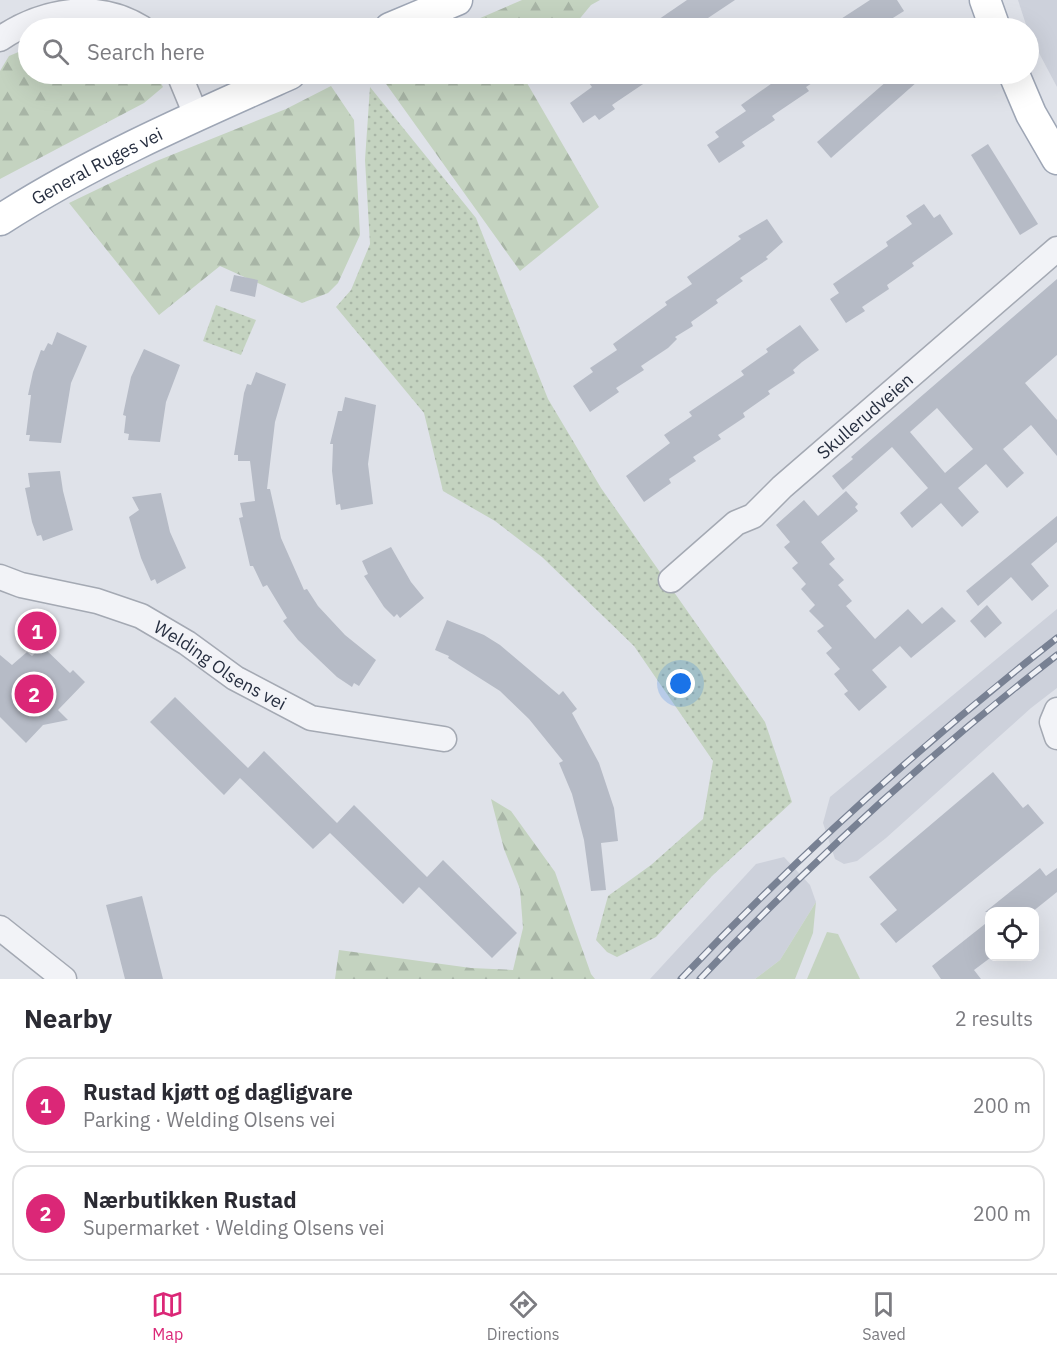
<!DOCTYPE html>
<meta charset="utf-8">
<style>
body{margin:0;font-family:"IBM Plex Sans",sans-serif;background:#f2f2f3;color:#2b2b33}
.controls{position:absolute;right:18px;bottom:18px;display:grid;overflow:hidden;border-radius:12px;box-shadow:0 6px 24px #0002}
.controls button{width:54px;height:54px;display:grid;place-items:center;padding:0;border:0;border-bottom:2px solid #e1e1e2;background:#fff;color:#2b2b33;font:30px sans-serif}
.you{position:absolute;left:681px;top:684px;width:21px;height:21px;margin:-15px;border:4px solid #fff;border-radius:50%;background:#1a73e8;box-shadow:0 0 0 9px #1a73e833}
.badge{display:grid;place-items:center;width:39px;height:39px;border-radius:50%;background:#db2777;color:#fff;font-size:20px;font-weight:700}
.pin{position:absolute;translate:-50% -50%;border:3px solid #fff;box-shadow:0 2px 6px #0006}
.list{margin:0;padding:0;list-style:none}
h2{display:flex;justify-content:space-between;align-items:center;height:78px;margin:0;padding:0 24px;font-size:26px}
h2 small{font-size:20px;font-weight:400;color:#7c7c81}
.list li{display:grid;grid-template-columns:39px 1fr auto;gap:18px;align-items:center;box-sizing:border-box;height:96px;margin:0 12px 12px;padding:0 12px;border:2px solid #e1e1e2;border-radius:18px}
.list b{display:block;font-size:22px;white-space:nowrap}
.list p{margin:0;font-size:20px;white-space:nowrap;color:#7c7c81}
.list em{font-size:20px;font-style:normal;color:#7c7c81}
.icon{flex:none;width:33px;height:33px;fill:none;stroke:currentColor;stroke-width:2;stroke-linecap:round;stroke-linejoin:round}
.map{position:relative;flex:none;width:1057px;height:979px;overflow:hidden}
.search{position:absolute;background:#fff;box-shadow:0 6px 24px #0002;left:18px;right:18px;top:18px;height:66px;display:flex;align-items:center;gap:15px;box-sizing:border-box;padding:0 21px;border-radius:33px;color:#7c7c81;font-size:22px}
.sheet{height:294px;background:#fff}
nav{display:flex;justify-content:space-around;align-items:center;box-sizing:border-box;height:84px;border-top:2px solid #e1e1e2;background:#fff;font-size:16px;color:#7c7c81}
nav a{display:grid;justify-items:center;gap:3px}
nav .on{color:#db2777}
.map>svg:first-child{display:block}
.built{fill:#cdd1db}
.green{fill:#c4d3c0}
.forest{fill:url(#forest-firs)}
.park{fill:url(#park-dots)}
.building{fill:#b6bbc6;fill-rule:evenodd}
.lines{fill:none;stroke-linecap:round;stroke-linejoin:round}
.minor-casing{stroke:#a4a9b3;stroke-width:27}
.major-casing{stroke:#9ea6b5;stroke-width:33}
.minor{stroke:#f2f3f7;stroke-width:24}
.major{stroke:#fff;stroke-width:30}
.rail-casing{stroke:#788193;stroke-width:7}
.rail{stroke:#eff1f6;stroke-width:4.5;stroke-dasharray:14;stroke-linecap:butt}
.labels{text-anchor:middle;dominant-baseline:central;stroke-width:6;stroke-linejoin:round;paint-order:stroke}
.street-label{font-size:18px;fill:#272f40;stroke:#eff1f6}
</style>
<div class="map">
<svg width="1057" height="979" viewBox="0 0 1057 979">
<defs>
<pattern id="forest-firs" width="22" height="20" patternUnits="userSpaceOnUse" patternTransform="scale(1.5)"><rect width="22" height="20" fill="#c4d3c0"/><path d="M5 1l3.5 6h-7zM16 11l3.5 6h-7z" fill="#a8b5a6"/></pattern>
<pattern id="park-dots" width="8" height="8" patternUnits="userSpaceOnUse" patternTransform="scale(1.5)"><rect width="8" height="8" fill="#c4d3c0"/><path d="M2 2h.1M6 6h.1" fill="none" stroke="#a8b5a6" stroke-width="1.8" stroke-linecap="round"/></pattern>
</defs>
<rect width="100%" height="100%" fill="#dfe2e9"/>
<g class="built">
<polygon points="1018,0 1057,0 1057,87 1029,34"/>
<polygon points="1057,609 1057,688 1031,708 886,838 857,861 844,864 835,859 823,823 830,797"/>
<polygon points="784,857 810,885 816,902 780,960 755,979 650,979 756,864"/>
</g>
<g class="green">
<polygon points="816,902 813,933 795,979 755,979 780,960"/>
<polygon points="827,932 838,934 860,979 807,979"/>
</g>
<g class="forest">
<polygon points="522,0 600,0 591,5 572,28 457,28"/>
<polygon points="28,48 28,74 156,74 163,87 144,103 0,179 0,71 9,56"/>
<polygon points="379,74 535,74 527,83 599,207 520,271"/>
<polygon points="331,86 354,120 360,235 338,283 328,293 302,303 220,266 159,315 69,203 154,162 286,109"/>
<polygon points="491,799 511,811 555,872 591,974 595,979 335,979 339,950 471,968 513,970 523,928 520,889 504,849"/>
</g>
<g class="park">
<polygon points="370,87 476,218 548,399 601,488 765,722 792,802 712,876 656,937 617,957 607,952 596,940 608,896 651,865 703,819 713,761 634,646 542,557 495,521 443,491 424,413 336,307 351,290 370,244 365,160"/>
<polygon points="216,305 256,320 241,355 203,341"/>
</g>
<g class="building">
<polygon points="687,0 735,0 693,28 646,28"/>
<polygon points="870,0 897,0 904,11 877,28 827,28"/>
<polygon points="604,74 658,74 612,105 615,109 599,120 595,115 583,123 570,103 592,87 589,83"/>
<polygon points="785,74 826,74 806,87 809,91 772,116 775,120 742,142 745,146 719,163 707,145 719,137 715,132 746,111 741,105"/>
<polygon points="895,74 926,74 831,158 817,142"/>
<polygon points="988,144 1038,224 1020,235 971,155"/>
<polygon points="924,204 934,218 940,214 953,234 912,263 914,266 887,285 889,289 862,307 865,311 846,323 830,299 839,293 833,284 888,246 886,242 912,224 906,216"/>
<polygon points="767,219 783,242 766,257 768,259 740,278 743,281 716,300 718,303 691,322 693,326 675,337 677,339 668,348 641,366 644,370 616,388 619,392 590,412 573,386 593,372 590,368 617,350 613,344 667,305 665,302 692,284 687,277 741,239 738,236"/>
<polygon points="234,275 258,280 255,297 230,291"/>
<path d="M 1057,279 L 1057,355 L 1025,383 L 1057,420 L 1057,456 L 1031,425 L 1003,449 L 1024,473 L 1007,488 L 986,464 L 958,488 L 979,512 L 962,527 L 941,503 L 912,528 L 900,513 L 928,488 L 892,447 L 843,490 L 832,476 L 853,459 L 851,457 ZM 937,408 L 973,449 L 945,473 L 910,432 Z"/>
<polygon points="800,325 819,350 802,362 793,370 795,373 768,391 770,394 743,413 745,417 718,435 721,439 693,457 696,461 669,479 671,483 644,502 626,476 670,443 664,435 692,416 689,412 744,375 741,371 768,352 766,349"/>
<polygon points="57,332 87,346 71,383 61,443 29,441 30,435 26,435 31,395 28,395 33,372 41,350 44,351 48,343 52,345"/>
<polygon points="144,349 180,365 166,402 160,442 128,440 129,434 124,433 126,416 123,415 131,377"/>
<polygon points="256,372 286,384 275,422 267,489 270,489 281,538 304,590 307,589 318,606 345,635 376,660 359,686 354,683 352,687 337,677 298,640 283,621 287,618 267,585 263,587 253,566 250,566 239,518 243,517 240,503 255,501 250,461 238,461 238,455 234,455 244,393 247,384 251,385"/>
<polygon points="345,397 376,405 368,464 373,504 341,510 340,504 336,505 332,471 333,444 330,444 338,411 342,411"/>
<polygon points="60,471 63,491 73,530 43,541 41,535 37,536 32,522 25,488 30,487 28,473"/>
<polygon points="846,491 858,504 855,507 858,511 821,542 835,559 829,564 844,580 838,585 852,601 846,606 875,639 908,609 922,624 942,607 956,621 911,658 900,646 872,670 887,687 859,711 844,694 848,691 834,674 840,669 826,653 832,648 817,631 824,626 809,611 815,605 801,589 806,584 792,568 798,563 784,547 790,542 776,525 804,500 818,516"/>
<polygon points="161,493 170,532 186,568 157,584 155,579 151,581 141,558 129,517 139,510 132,497"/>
<polygon points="1057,516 1057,542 1031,564 1049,586 1032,601 1011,577 978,606 966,591"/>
<polygon points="391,547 411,582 424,598 400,618 397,614 394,617 384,607 364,576 368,574 362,561"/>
<polygon points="987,605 1002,623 985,638 970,621"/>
<polygon points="447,620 484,635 500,645 559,695 563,691 577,709 572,713 599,763 614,808 618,841 601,843 606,890 591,891 584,840 572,794 559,763 563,761 529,719 500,691 448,658 449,656 435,650"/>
<polygon points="42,646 70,673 73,670 85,682 58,710 68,720 43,725 26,743 0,717 0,655 12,665 27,652 32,656"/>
<polygon points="175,697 248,768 264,751 337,823 354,805 427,877 443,860 517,933 492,958 419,887 403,904 330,833 313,849 240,778 224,795 150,722"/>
<polygon points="993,772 1023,808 1028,804 1044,823 896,943 880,924 897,910 869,877"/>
<polygon points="1040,868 1046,876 1057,868 1057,892 1032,912 985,912"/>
<polygon points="142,896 163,979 125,979 112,928 106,905"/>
<polygon points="990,920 990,958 974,970 981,979 941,979 932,966"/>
</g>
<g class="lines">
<g class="minor-casing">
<g id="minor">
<path d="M 0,39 C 42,10 97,0 142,28"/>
<polyline points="179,74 196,115"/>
<path id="s1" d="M 0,577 L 21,585 L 97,601 L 141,616 L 187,643 L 235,678 L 311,718 L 444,739"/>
<path id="s2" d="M 671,580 L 736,523 L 753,516 L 782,487 L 1057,249"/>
<polyline points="1057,710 1052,722 1057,737"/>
<polyline points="0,928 64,979"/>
</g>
</g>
<g class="major-casing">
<g id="major">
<polyline points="985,0 995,28"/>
<polyline points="390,28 457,0"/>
<polyline points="1014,74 1031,114 1057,159"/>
<path id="s3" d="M 0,220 C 92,161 191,118 290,74"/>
</g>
</g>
<use href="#minor" class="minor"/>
<use href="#major" class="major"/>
<g class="rail-casing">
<g id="rail">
<path d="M 681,979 C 797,857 924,742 1057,638"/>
<path d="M 700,979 C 810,863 930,753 1057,655"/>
</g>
</g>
<use href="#rail" class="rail"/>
</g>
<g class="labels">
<g class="street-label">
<text stroke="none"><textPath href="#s3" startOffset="111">General Ruges vei</textPath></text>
<text stroke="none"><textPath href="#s2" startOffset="255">Skullerudveien</textPath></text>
<text stroke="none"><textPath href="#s1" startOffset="240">Welding Olsens vei</textPath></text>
</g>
</g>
</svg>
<div class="controls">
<button><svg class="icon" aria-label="locate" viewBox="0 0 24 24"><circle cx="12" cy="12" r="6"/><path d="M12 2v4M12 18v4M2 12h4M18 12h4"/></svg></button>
</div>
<div class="you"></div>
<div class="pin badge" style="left:37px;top:631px">1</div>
<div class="pin badge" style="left:34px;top:694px">2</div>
<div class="search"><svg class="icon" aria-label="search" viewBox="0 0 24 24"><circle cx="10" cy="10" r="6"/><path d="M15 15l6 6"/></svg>Search here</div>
</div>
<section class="sheet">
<h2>Nearby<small>2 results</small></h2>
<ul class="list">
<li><span class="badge">1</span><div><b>Rustad kjøtt og dagligvare</b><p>Parking · Welding Olsens vei</p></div><em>200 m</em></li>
<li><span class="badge">2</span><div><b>Nærbutikken Rustad</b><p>Supermarket · Welding Olsens vei</p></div><em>200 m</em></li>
</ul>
</section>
<nav>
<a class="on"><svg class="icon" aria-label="map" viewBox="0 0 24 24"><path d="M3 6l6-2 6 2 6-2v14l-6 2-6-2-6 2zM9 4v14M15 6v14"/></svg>Map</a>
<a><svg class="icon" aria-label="directions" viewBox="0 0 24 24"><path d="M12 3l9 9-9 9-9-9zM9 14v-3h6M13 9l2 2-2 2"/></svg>Directions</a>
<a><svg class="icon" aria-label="saved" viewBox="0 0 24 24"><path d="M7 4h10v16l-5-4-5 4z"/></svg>Saved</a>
</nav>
